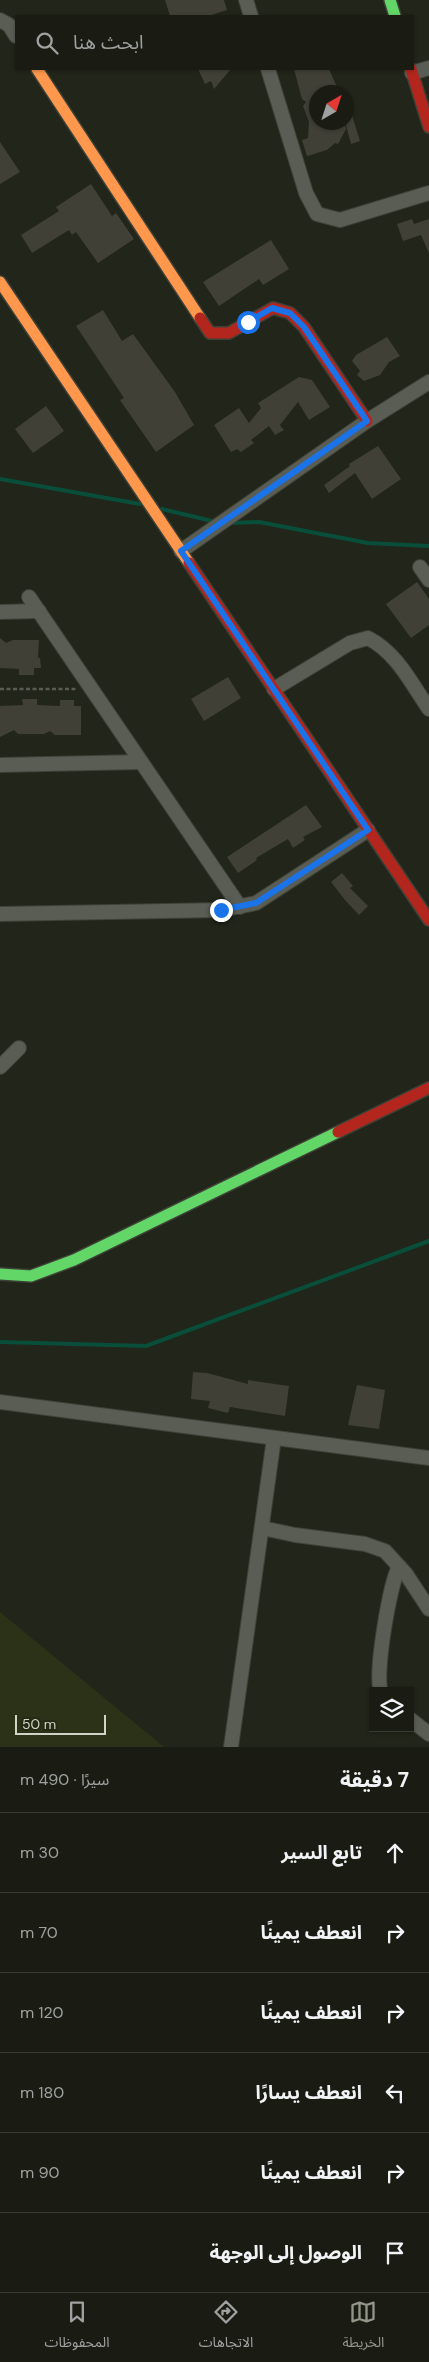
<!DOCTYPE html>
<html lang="ar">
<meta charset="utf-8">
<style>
body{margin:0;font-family:"DM Sans","Noto Sans Arabic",sans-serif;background:#23251c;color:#f1f3f6;direction:rtl}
.controls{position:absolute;right:15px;bottom:15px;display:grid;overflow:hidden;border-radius:0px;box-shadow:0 1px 4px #0004}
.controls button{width:45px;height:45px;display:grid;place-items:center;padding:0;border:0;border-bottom:1px solid #383a33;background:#1a1c13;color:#f1f3f6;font:25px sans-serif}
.compass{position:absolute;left:309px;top:85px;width:45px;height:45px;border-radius:50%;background:#1a1c13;box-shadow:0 1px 4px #0004;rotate:39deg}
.scale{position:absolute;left:15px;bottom:12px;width:91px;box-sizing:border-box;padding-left:5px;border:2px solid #cfd4c6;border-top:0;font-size:14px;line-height:18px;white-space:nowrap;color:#cfd4c6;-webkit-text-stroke:4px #242a14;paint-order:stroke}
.stop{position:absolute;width:15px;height:15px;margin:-11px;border:4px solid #1a73e8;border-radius:50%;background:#fff}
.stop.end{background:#1a73e8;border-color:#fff;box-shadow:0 1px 5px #0008}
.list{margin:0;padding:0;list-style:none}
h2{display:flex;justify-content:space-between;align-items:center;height:65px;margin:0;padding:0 20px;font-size:21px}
h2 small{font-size:16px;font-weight:400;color:#9fa1a0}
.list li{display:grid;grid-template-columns:32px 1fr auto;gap:15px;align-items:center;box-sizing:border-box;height:80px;padding:0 20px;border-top:1px solid #383a33}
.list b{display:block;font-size:19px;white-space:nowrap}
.list em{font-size:16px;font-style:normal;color:#9fa1a0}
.icon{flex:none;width:28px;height:28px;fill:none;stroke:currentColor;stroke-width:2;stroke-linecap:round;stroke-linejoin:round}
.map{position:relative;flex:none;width:429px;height:1747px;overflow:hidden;direction:ltr}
.search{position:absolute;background:#1a1c13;box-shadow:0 1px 4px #0004;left:15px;right:15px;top:15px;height:55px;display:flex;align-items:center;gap:12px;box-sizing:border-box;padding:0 18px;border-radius:0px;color:#9fa1a0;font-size:19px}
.sheet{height:545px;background:#1a1c13}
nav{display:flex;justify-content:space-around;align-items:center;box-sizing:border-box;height:70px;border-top:1px solid #383a33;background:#1a1c13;font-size:14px;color:#9fa1a0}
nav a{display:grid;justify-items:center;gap:2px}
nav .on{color:#929789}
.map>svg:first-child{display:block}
.built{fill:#2b3217}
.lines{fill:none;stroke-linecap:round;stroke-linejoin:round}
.stream{stroke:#094e3b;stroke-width:4}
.building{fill:#404036}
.street-casing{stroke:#3e4137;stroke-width:16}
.fast-casing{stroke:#3e4137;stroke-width:14}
.slow-casing{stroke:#3e4137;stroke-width:14}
.jam-casing{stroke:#3e4137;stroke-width:14}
.path{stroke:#595c53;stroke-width:2.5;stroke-dasharray:4 2.5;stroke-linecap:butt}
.street{stroke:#5a5d54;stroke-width:14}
.fast{stroke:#63d668;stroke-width:11}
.slow{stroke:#ff974d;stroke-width:11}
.jam{stroke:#b3261e;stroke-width:11}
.route{stroke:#1a73e8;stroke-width:6}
</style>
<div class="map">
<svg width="429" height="1747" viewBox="0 0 429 1747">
<rect width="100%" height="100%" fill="#222519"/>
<polygon class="built" points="0,1612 164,1747 0,1747"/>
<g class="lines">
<g class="stream">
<polyline points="0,479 140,504"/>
<polyline points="162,509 216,522"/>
<polyline points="230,523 259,522 368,543 429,546"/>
<polyline points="0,1342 146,1346 429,1241"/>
</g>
</g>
<g class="building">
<polygon points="165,0 224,0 227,10 208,16 170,16"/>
<polygon points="198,69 231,69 214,89 211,81 205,84"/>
<polygon points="294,69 329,69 339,92 316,92 316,122 344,122 346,129 338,144 335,143 327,150 307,156 302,140 308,138 309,122 303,106 306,102 302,99"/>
<polygon points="351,112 360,141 351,144 345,122 346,114"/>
<polygon points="0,142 20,172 0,184"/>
<polygon points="91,184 112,216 116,213 134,239 98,263 76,232 72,235 69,230 32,253 21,235 59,211 56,207"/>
<polygon points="412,219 414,224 429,219 429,253 421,235 403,241 397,224"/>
<polygon points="271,240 289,269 263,285 259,279 219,306 203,282"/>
<polygon points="103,310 122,341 133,334 175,392 194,425 156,452 120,400 124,398 76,326"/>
<polygon points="387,337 400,356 389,362 380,375 364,381 357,375 360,371 352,361 356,355"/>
<polygon points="299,377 312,380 330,407 309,420 298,402 280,425 284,430 275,435 269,426 251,440 254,443 241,452 237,449 231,452 214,425 239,408 249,423 261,408 258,403"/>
<polygon points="46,406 64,431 33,453 15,429"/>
<polygon points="378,446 401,479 372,499 355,473 329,493 324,485 350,466 349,464"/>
<polygon points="417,582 429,599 429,625 411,638 386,604"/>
<polygon points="0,638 6,643 13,640 39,640 38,658 40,658 41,668 34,668 34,675 19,675 19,669 0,668"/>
<polygon points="228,677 241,698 204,721 191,699"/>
<polygon points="22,699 37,699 37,705 60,706 60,700 74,700 74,706 81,706 81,735 55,735 50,731 44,734 18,734 14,730 0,737 0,706 23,705"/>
<polygon points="306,805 322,827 303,837 305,840 293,848 288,839 256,858 257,860 238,873 227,857"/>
<polygon points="342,873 353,886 350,888 368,906 359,915 345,900 331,882"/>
<polygon points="193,1372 207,1373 248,1384 248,1380 289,1386 285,1416 230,1407 228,1413 208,1408 210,1401 191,1399"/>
<polygon points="357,1385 385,1390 379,1429 348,1425"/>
</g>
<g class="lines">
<g class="street-casing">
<g id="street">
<polyline points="246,0 251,16"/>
<polyline points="0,20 9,25 16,36"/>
<polyline points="268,69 306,193 317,214 340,220 429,193"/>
<polyline points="412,73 429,68"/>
<polyline points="181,551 367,421 429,382"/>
<polyline points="420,567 429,580"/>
<polyline points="29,597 240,907"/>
<polyline points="0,612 39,611"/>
<path d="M 274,689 L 350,643 L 368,638 C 397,653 411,683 429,709"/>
<polyline points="0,765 141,762"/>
<polyline points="0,914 221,910 256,903 368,830"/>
<polyline points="0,1067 19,1048"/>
<polyline points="0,1402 429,1458"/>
<polyline points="262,1528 295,1535 365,1544 385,1551 406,1574 429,1609"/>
<path d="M 381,1691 C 374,1676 390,1583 399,1567"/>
<polyline points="410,1719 429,1734"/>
<polyline points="231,1747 274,1438"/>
</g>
</g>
<g class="fast-casing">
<g id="fast">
<polyline points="390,0 395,16"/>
<polyline points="0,1274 31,1276 74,1260 338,1132"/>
</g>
</g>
<g class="slow-casing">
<g id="slow">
<polyline points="37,69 200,318"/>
<polyline points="0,282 189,563"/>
</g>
</g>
<g class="jam-casing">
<g id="jam">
<polyline points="411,69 429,127"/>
<polyline points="200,318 210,333 229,333 273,308 290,313 304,327 367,421"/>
<polyline points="189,563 429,920"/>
<polyline points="338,1132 429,1088"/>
</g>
</g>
<polyline class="path" points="0,689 76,689"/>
<use href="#street" class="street"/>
<use href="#fast" class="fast"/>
<use href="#slow" class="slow"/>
<use href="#jam" class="jam"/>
</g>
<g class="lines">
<polyline class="route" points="221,910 256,903 368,830 181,551 367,421 304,327 290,313 272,308 248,322"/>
</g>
</svg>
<div class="controls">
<button><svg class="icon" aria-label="layers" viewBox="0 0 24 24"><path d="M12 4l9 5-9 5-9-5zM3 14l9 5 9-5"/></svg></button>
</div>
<svg class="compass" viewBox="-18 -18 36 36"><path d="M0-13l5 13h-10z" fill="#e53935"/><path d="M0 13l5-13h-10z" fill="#9fa1a0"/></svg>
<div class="scale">50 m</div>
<div class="stop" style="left:248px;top:322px"></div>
<div class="stop end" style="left:221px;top:910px"></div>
<div class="search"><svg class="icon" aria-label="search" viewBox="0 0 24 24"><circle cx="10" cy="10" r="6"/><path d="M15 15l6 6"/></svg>ابحث هنا</div>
</div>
<section class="sheet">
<h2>7 دقيقة<small>سيرًا · 490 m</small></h2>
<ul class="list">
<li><svg class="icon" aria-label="ahead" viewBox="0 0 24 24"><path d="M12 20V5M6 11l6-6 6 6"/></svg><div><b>تابع السير</b></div><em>30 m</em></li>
<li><svg class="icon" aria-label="right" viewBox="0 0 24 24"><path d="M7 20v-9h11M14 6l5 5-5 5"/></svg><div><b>انعطف يمينًا</b></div><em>70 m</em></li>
<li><svg class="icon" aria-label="right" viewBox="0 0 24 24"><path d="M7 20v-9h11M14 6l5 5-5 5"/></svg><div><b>انعطف يمينًا</b></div><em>120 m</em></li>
<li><svg class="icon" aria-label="left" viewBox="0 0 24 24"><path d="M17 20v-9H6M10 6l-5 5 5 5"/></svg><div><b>انعطف يسارًا</b></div><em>180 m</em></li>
<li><svg class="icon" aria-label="right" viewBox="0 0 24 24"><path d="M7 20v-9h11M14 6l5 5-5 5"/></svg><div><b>انعطف يمينًا</b></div><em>90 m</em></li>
<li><svg class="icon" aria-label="arrive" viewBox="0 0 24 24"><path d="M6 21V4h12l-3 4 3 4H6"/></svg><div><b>الوصول إلى الوجهة</b></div></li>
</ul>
</section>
<nav>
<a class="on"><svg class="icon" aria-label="map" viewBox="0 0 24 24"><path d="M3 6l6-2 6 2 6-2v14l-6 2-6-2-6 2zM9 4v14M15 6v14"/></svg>الخريطة</a>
<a><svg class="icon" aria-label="directions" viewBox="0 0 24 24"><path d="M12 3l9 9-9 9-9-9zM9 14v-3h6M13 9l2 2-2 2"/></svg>الاتجاهات</a>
<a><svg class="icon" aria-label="saved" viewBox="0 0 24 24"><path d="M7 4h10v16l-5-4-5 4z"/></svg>المحفوظات</a>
</nav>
